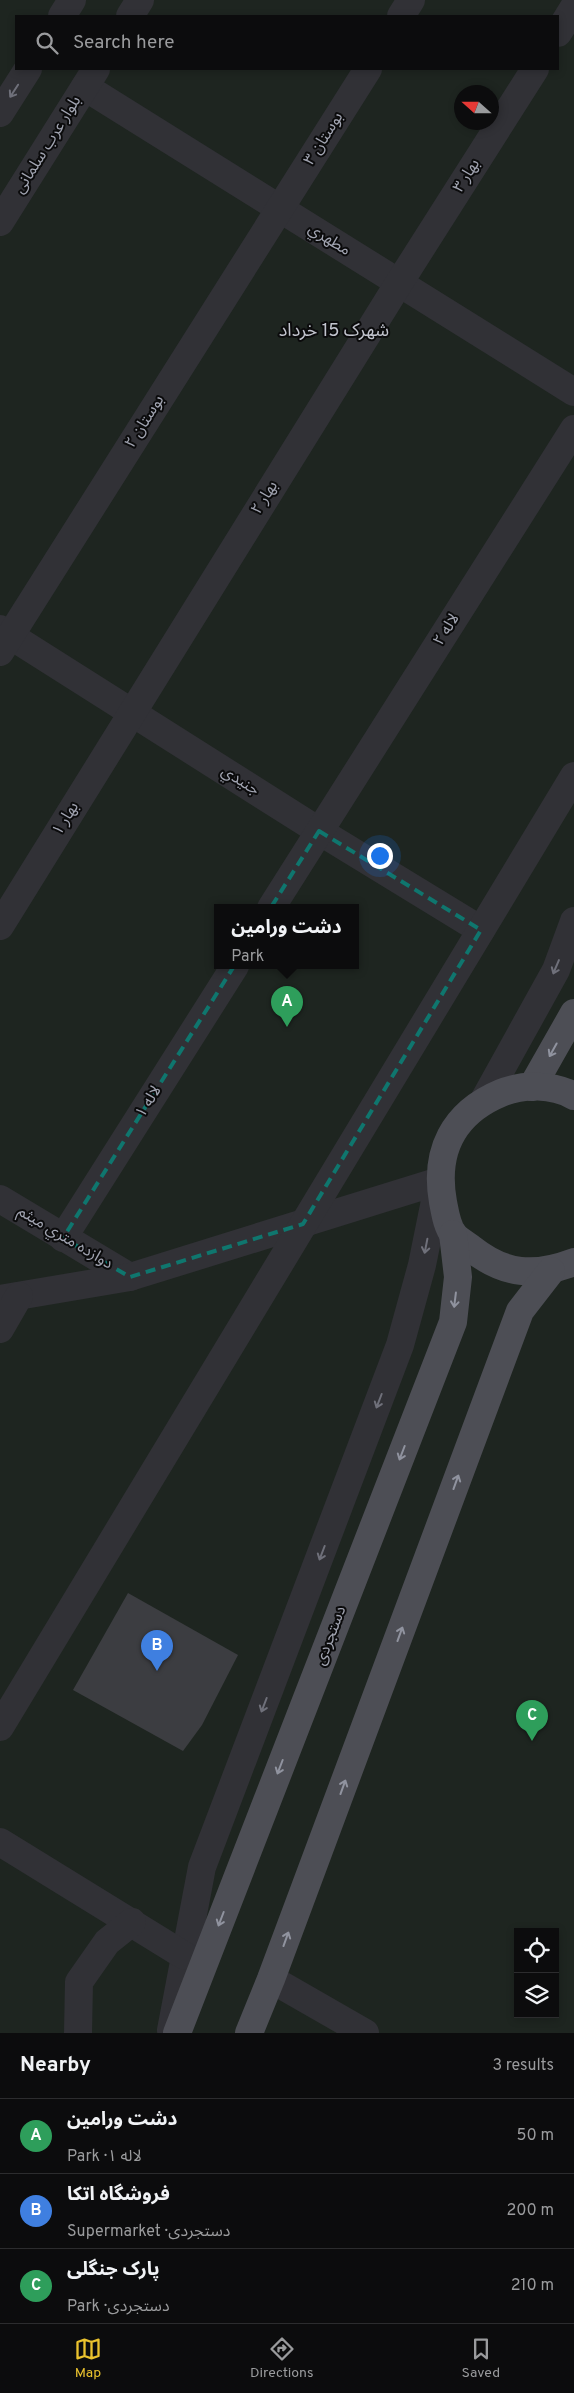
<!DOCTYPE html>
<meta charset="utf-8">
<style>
body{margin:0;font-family:Overpass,"Noto Sans Arabic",sans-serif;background:#151516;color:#f1f3f6}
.controls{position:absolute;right:15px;bottom:15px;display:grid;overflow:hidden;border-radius:0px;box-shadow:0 2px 8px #0003}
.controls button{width:45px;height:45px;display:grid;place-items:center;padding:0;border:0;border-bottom:1px solid #2c2c2e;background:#0c0c0d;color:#f1f3f6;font:25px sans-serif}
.compass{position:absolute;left:454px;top:85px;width:45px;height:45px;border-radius:50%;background:#0c0c0d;box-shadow:0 2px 8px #0003;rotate:291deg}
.you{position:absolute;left:379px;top:855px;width:18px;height:18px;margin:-12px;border:4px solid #fff;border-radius:50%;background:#1a73e8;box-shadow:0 0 0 8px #1a73e833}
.badge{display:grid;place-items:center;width:32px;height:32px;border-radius:50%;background:#eac22e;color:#fff;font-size:16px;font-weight:700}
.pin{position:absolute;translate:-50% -41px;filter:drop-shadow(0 1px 2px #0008)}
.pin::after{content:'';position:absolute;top:26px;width:18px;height:15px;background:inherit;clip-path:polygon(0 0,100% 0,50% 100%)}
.popup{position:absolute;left:214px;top:904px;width:145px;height:65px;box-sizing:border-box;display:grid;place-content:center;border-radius:0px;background:#0c0c0d;filter:drop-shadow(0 1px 4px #0005);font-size:16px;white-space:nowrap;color:#9a9b9d}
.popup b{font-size:19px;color:#f1f3f6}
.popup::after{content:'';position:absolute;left:50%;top:100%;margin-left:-10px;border:10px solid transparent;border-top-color:#0c0c0d}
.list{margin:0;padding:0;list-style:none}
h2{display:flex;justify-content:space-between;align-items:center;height:65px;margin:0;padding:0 20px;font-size:21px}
h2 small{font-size:16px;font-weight:400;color:#9a9b9d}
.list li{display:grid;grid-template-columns:32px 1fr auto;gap:15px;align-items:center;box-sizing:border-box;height:75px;padding:0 20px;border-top:1px solid #2c2c2e}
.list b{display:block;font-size:19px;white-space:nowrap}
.list p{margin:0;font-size:16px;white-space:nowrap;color:#9a9b9d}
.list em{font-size:16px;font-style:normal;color:#9a9b9d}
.icon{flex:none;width:28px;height:28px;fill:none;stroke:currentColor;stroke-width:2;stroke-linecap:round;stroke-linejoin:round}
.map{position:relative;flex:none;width:574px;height:2033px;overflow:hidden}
.search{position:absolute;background:#0c0c0d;box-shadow:0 2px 8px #0003;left:15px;right:15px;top:15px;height:55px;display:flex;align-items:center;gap:12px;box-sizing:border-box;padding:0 18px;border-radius:0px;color:#9a9b9d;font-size:19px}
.sheet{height:290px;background:#0c0c0d}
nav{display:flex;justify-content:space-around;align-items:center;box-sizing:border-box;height:70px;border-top:1px solid #2c2c2e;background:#0c0c0d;font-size:14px;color:#9a9b9d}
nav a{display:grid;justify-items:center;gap:2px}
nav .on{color:#eac22e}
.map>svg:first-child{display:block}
.green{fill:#1e2520;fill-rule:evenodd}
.building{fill:#3c3d41}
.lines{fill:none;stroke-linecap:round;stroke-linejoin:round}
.minor{stroke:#313136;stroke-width:28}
.major{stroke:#4d4e55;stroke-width:28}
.oneway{stroke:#6f707a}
.oneway2{stroke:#90939f}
.marked{fill:none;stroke:#0f766e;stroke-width:4;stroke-dasharray:10 6;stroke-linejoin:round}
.labels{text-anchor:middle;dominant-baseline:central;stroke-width:4;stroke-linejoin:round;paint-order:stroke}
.street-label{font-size:16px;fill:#a1a4b1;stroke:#0b0b0c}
.neighbourhood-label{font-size:18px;fill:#c2c4ce;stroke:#0b0b0c}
</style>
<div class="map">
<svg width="574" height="2033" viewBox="0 0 574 2033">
<rect width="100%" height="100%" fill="#101011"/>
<path class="green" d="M 0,0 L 574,0 L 574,2033 L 0,2033 ZM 16,16 L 558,16 L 558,69 L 16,69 ZM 462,92 L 492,92 L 492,122 L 462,122 ZM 218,908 L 356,908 L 356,966 L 218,966 ZM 518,1932 L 555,1932 L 555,2014 L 518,2014 Z"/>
<polygon class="building" points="128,1593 238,1655 202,1725 183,1751 73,1690"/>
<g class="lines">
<g class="minor">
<polyline points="62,16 72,0"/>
<polyline points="130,16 140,0"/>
<polyline points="401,16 411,0"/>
<polyline points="558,33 574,7"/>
<polyline points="85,87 574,392"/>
<polyline points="0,113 28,69"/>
<polyline points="0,222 96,69"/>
<polyline points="0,629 319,831 481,930"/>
<polyline points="0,652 368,69"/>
<polyline points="271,908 574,429"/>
<polyline points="0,926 399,283 535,69"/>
<polyline points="484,1100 556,970 574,921"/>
<polyline points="0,1199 130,1277"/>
<polyline points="63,1238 235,966"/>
<polyline points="0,1299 130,1277 439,1181 422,1265 400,1345 202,1867 171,2030"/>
<polyline points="0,1329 19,1296"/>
<polyline points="0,1727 574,776"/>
<polyline points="0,1842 185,1956"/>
<polyline points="271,1979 365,2033"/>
<polyline points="78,2033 79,1982 107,1942 132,1922"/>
</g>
<g class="major">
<polyline points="532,1087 574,1013"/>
<path d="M 574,1096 C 553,1084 523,1084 501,1093 C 453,1113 434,1152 443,1202 C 445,1212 447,1227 454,1235 C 458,1240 466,1244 472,1249 C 505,1275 534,1277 574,1262"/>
<polyline points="177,2033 453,1322 458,1277 453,1234"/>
<polyline points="249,2033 271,1979 520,1311 551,1271"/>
</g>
</g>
<defs><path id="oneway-shaft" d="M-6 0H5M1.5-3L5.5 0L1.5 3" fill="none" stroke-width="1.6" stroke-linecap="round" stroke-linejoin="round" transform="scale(1.25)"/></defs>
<g class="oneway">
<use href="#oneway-shaft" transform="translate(14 91) rotate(123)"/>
<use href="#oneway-shaft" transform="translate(556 967) rotate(113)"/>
<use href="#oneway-shaft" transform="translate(426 1246) rotate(101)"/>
<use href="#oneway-shaft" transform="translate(379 1401) rotate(111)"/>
<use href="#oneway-shaft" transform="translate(322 1553) rotate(111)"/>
<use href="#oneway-shaft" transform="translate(264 1705) rotate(111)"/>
</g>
<g class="oneway2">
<use href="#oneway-shaft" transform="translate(553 1050) rotate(119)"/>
<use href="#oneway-shaft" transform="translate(455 1300) rotate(97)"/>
<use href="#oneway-shaft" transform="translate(402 1453) rotate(111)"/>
<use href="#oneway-shaft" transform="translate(456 1482) rotate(-70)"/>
<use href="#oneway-shaft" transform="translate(400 1634) rotate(-70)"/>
<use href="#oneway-shaft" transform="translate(280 1767) rotate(111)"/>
<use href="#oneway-shaft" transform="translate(343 1787) rotate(-70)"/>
<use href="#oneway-shaft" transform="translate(221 1919) rotate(111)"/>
<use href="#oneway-shaft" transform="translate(286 1939) rotate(-70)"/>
</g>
<path class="marked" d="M 319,831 L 481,930 L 303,1224 L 130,1277 L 63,1238 Z"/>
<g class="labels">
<g class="street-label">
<text transform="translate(324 139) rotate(-58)">بوستان ۳</text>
<text transform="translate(48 145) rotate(-58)">بلوار عرب سلمانی</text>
<text transform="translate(467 176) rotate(-58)">بهار ۳</text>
<text transform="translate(329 240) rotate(32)">مطهري</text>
<text transform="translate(145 422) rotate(-58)">بوستان ۲</text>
<text transform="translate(265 498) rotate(-58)">بهار ۲</text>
<text transform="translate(447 630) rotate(-58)">لاله ۲</text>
<text transform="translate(240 781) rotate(32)">جنيدي</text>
<text transform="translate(66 819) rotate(-58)">بهار ۱</text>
<text transform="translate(149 1102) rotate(-58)">لاله ۱</text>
<text transform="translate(65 1238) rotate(31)">دوازده متري میثم</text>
<text transform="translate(331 1636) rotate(-69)">دستجردی</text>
</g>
<g class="neighbourhood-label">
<text x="334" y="331">شهرک 15 خرداد</text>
</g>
</g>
</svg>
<div class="controls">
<button><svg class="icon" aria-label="locate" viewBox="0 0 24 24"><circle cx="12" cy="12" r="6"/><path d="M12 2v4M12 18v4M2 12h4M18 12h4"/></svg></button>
<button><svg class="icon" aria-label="layers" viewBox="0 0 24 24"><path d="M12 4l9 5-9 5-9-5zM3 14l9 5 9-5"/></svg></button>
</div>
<svg class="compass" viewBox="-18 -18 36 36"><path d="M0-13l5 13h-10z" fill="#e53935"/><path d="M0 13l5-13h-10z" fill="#9a9b9d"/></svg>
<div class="you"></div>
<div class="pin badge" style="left:287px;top:1027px;background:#2e9e5b">A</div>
<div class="popup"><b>دشت ورامین</b>Park</div>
<div class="pin badge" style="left:157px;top:1671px;background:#3f7fe0">B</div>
<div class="pin badge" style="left:532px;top:1741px;background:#2e9e5b">C</div>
<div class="search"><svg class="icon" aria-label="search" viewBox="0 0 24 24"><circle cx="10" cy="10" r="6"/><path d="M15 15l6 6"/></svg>Search here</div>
</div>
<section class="sheet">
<h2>Nearby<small>3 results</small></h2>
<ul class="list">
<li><span class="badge" style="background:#2e9e5b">A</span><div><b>دشت ورامین</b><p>Park · لاله ۱</p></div><em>50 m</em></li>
<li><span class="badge" style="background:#3f7fe0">B</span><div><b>فروشگاه اتکا</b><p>Supermarket · دستجردی</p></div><em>200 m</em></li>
<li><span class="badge" style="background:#2e9e5b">C</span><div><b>پارک جنگلی</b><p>Park · دستجردی</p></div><em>210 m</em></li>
</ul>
</section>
<nav>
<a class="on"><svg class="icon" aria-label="map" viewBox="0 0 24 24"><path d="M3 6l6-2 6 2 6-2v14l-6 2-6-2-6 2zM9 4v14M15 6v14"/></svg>Map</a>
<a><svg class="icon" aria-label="directions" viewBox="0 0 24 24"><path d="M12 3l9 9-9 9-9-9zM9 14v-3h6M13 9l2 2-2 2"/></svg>Directions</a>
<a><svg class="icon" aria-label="saved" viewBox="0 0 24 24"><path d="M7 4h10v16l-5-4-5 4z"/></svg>Saved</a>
</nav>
